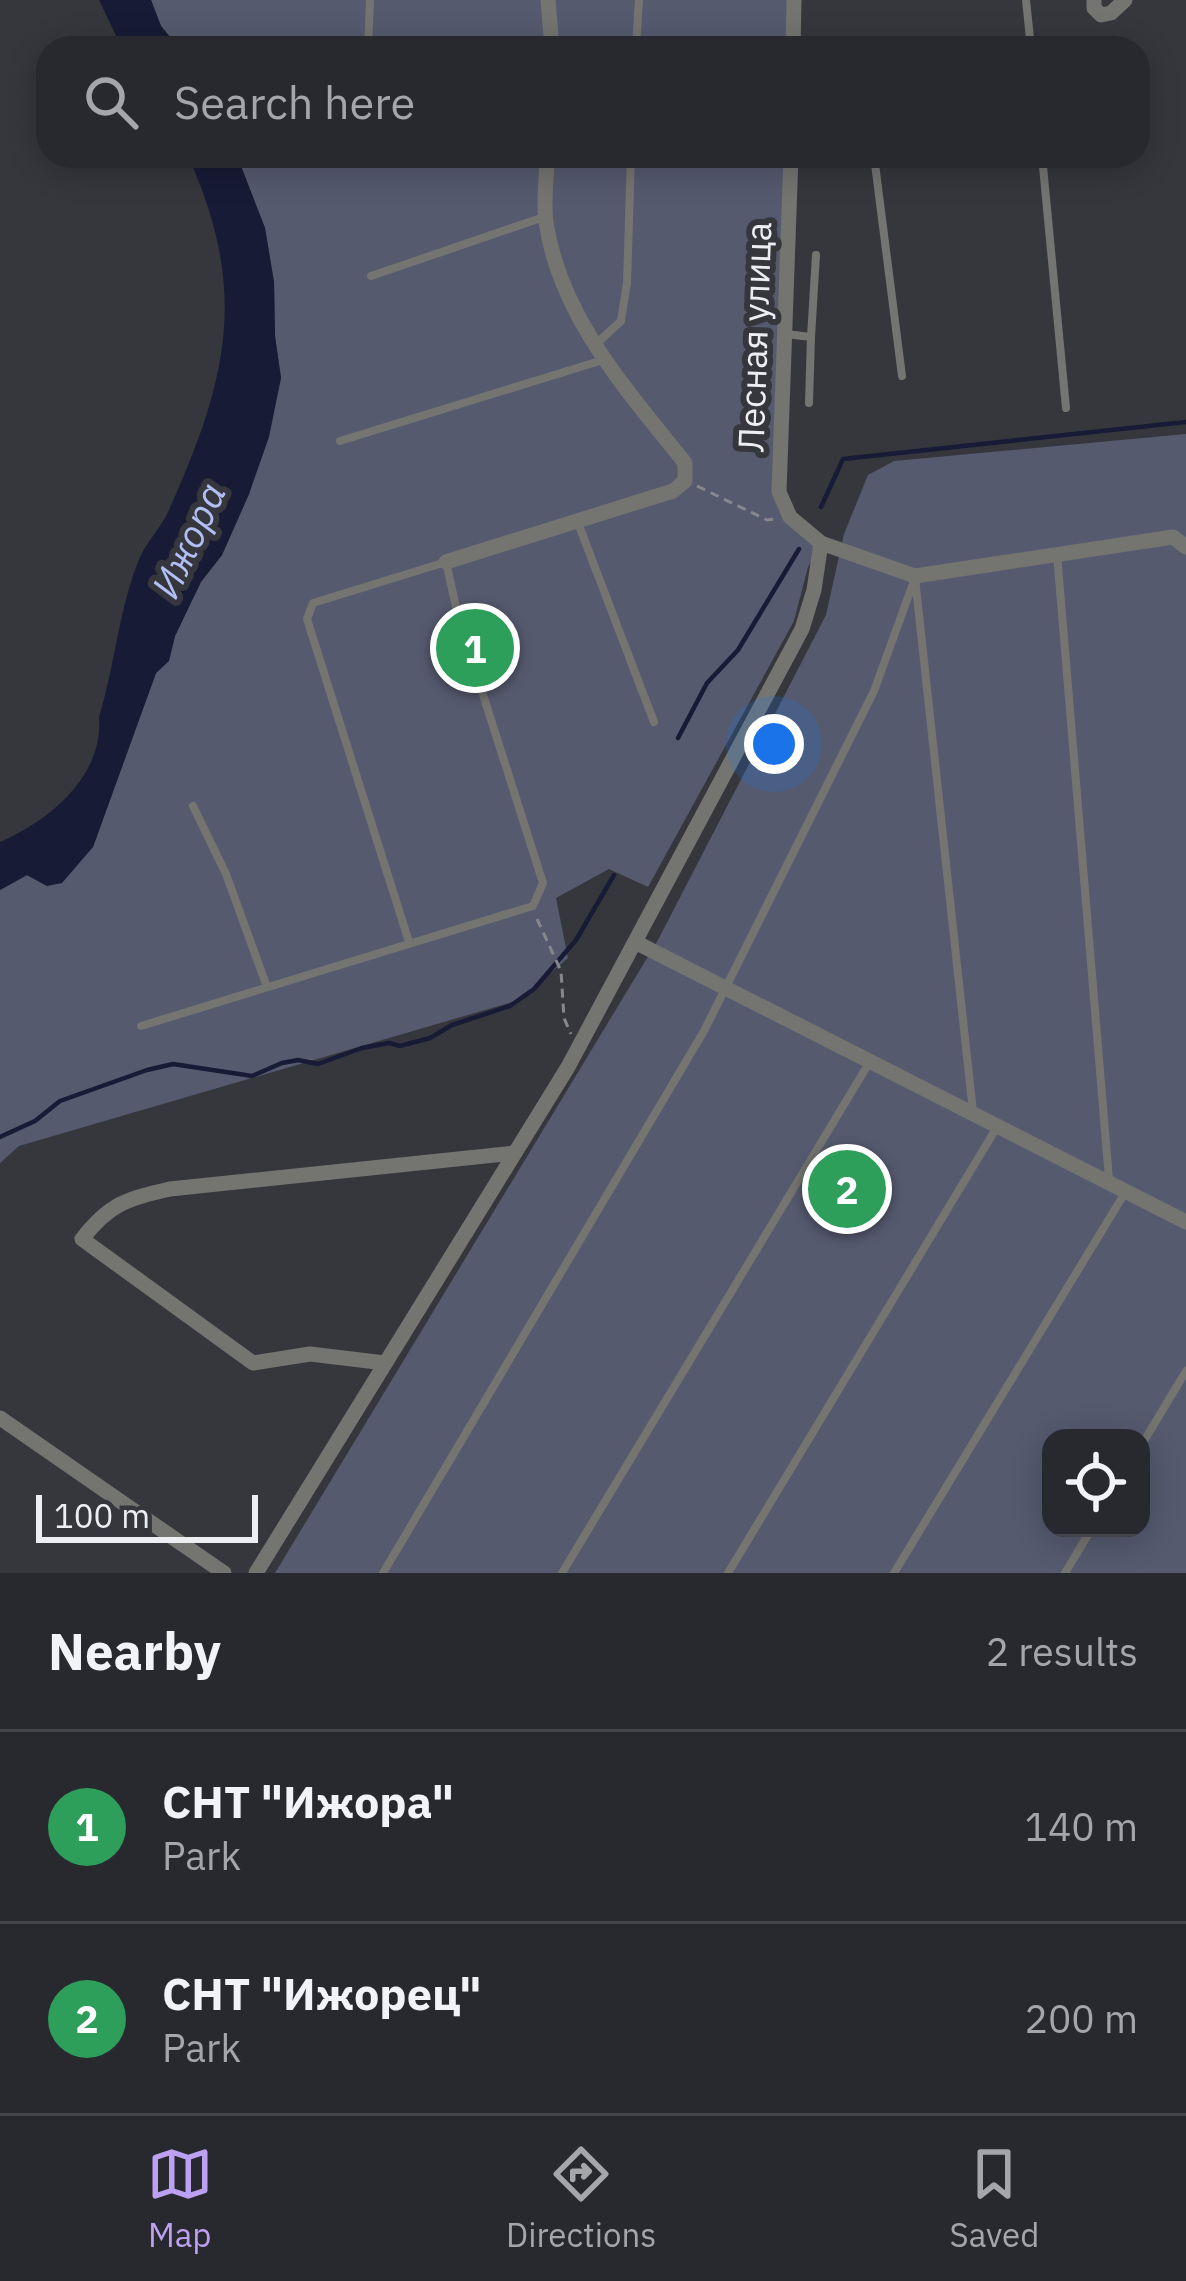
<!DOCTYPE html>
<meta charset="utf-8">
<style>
body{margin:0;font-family:"IBM Plex Sans",sans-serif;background:#34353a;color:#f1f3f6}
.controls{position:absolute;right:36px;bottom:36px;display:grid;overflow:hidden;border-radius:24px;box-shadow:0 6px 30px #0003}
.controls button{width:108px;height:108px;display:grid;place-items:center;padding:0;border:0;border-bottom:3px solid #44454a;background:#28292e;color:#f1f3f6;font:60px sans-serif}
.scale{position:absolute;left:36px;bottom:30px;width:222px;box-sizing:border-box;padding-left:12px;border:6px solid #edeef2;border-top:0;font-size:33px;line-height:42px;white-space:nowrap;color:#edeef2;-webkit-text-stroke:9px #35373d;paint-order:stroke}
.you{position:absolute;left:774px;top:744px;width:42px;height:42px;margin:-30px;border:9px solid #fff;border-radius:50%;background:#1a73e8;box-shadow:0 0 0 18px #1a73e833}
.badge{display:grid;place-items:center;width:78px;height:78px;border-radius:50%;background:#bca0f2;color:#fff;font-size:39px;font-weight:700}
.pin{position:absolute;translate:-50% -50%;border:6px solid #fff;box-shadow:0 3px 12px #0006}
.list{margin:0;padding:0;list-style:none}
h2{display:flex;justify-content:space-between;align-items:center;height:156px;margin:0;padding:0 48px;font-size:51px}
h2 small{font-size:39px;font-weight:400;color:#a5a6aa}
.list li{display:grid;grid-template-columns:78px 1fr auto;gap:36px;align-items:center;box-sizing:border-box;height:192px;padding:0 48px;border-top:3px solid #44454a}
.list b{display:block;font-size:45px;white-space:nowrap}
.list p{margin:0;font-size:39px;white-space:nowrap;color:#a5a6aa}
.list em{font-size:39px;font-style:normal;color:#a5a6aa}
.icon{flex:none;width:66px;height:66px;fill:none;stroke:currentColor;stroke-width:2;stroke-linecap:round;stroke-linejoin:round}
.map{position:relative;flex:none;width:1186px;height:1573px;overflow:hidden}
.search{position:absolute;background:#28292e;box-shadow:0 6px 30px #0003;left:36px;right:36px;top:36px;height:132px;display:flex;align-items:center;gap:30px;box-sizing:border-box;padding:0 42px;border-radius:36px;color:#a5a6aa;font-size:45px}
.sheet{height:540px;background:#28292e}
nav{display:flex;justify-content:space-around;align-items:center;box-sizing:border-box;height:168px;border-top:3px solid #44454a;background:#28292e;font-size:33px;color:#a5a6aa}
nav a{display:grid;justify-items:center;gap:6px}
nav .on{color:#bca0f2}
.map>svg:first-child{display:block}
.green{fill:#555a6f;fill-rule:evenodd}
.water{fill:#171b35}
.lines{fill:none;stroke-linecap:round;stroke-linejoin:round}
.stream{stroke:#171b35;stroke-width:4.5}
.path{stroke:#85878c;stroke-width:3;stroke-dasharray:9 6;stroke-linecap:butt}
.service{stroke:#747571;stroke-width:8}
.minor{stroke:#747571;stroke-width:15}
.labels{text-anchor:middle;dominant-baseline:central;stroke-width:12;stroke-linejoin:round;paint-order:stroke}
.street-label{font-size:36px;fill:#edeef2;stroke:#35373d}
.water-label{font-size:39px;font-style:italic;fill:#b2bef6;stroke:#35373d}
</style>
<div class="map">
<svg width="1186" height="1573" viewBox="0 0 1186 1573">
<rect width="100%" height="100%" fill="#35373d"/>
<g class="green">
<polygon points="151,0 794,0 793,48 179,48 161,26"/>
<polygon points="237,156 791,156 779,492 821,543 808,567 794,621 648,887 609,869 556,898 568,958 519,1000 19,1146 0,1163 0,890 27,875 47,886 93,847 156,673 169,660 175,636 201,581 222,555 249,494 281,378 275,336 274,282 265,228"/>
<path d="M 1186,434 L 1186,1573 L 275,1573 L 658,940 L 826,615 L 844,534 L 868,475 L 894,461 ZM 1051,1438 L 1141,1438 L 1141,1528 L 1051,1528 Z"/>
</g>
<g class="water">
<polygon points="99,0 151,0 161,26 179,48 122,48"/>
<path d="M 188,156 L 237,156 L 265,228 L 274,282 L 275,336 L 281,378 L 269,437 L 249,494 L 222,555 L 201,582 L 175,636 L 169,661 L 156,673 L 93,847 L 62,883 L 47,886 L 27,875 L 0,890 L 0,842 C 49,821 104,776 99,717 C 115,665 119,607 140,557 C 148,540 162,526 169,510 C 228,378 249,291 188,156 Z"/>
</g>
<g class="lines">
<g class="stream">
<polyline points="821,507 843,459 1186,422"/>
<polyline points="678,738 707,683 738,650 799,549"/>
<polyline points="0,1137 35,1121 60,1101 147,1070 173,1064 252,1076 282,1063 298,1060 318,1064 362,1048 389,1043 400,1046 430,1038 452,1025 510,1006 534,989 576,940 614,875"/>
</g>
<g class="path">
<polyline points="697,486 767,520 776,519"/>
<polyline points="537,919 561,971 564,1018 571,1034"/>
</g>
<g class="service">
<polyline points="1026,0 1031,48"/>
<polyline points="795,38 830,48"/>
<polyline points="368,48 370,0"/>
<polyline points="636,48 639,0"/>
<polyline points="874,156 902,376"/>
<polyline points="1042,156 1066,408"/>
<polyline points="371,276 544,217"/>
<polyline points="786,334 811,337 816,255"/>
<polyline points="595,345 621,321 627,283 631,156"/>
<polyline points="809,403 811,337"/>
<polyline points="340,441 603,360"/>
<polyline points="578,523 654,722"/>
<polyline points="1057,554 1109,1179"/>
<polyline points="915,578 973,1112"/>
<polyline points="193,806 226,874 267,987"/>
<polyline points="141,1026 533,906 543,883 458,616 446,562 313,603 307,619 409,942"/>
<polyline points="1141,1446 1186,1371"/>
<polyline points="383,1573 704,1031 874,691 915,578"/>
<polyline points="562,1573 869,1063"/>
<polyline points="728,1573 997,1127"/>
<polyline points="894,1573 1126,1191"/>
<polyline points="1065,1573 1092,1528"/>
</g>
<g class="minor">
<polyline points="548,0 552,48"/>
<polyline points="1094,0 1094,8 1101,15 1111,13 1125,0"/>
<polyline points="793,48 794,0"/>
<polyline points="791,156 779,492 790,517 821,543 915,576 1173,537 1186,547"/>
<path d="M 446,562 L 673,491 L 685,481 L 685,463 C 627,390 560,317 546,222 C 543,201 547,177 547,156"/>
<polyline points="637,943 1186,1222"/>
<path d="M 385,1363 L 310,1354 L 253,1363 L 82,1239 C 110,1203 127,1199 170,1189 L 514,1153"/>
<polyline points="0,1418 224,1573"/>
<polyline points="256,1573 568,1067 802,629 814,590 821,543"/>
</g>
</g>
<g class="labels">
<g class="street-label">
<text transform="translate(754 337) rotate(-88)">Лесная улица</text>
</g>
<g class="water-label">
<text transform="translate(188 540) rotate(-65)">Ижора</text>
</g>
</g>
</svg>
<div class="controls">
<button><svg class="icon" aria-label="locate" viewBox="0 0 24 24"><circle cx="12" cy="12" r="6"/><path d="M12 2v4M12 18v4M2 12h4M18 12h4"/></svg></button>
</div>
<div class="scale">100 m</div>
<div class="you"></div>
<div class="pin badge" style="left:475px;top:648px;background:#2e9e5b">1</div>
<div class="pin badge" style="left:847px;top:1189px;background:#2e9e5b">2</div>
<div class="search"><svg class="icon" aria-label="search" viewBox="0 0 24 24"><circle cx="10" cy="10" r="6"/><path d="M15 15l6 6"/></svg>Search here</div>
</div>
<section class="sheet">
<h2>Nearby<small>2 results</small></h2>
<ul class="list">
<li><span class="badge" style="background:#2e9e5b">1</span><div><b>СНТ &quot;Ижора&quot;</b><p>Park</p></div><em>140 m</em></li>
<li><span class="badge" style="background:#2e9e5b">2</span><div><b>СНТ &quot;Ижорец&quot;</b><p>Park</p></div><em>200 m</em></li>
</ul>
</section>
<nav>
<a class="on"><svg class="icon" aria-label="map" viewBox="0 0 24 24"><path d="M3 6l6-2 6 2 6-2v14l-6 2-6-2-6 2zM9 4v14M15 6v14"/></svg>Map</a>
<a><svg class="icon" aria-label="directions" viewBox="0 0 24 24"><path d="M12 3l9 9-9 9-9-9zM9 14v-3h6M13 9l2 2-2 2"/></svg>Directions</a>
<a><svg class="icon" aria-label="saved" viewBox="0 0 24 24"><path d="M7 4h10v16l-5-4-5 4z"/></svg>Saved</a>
</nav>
